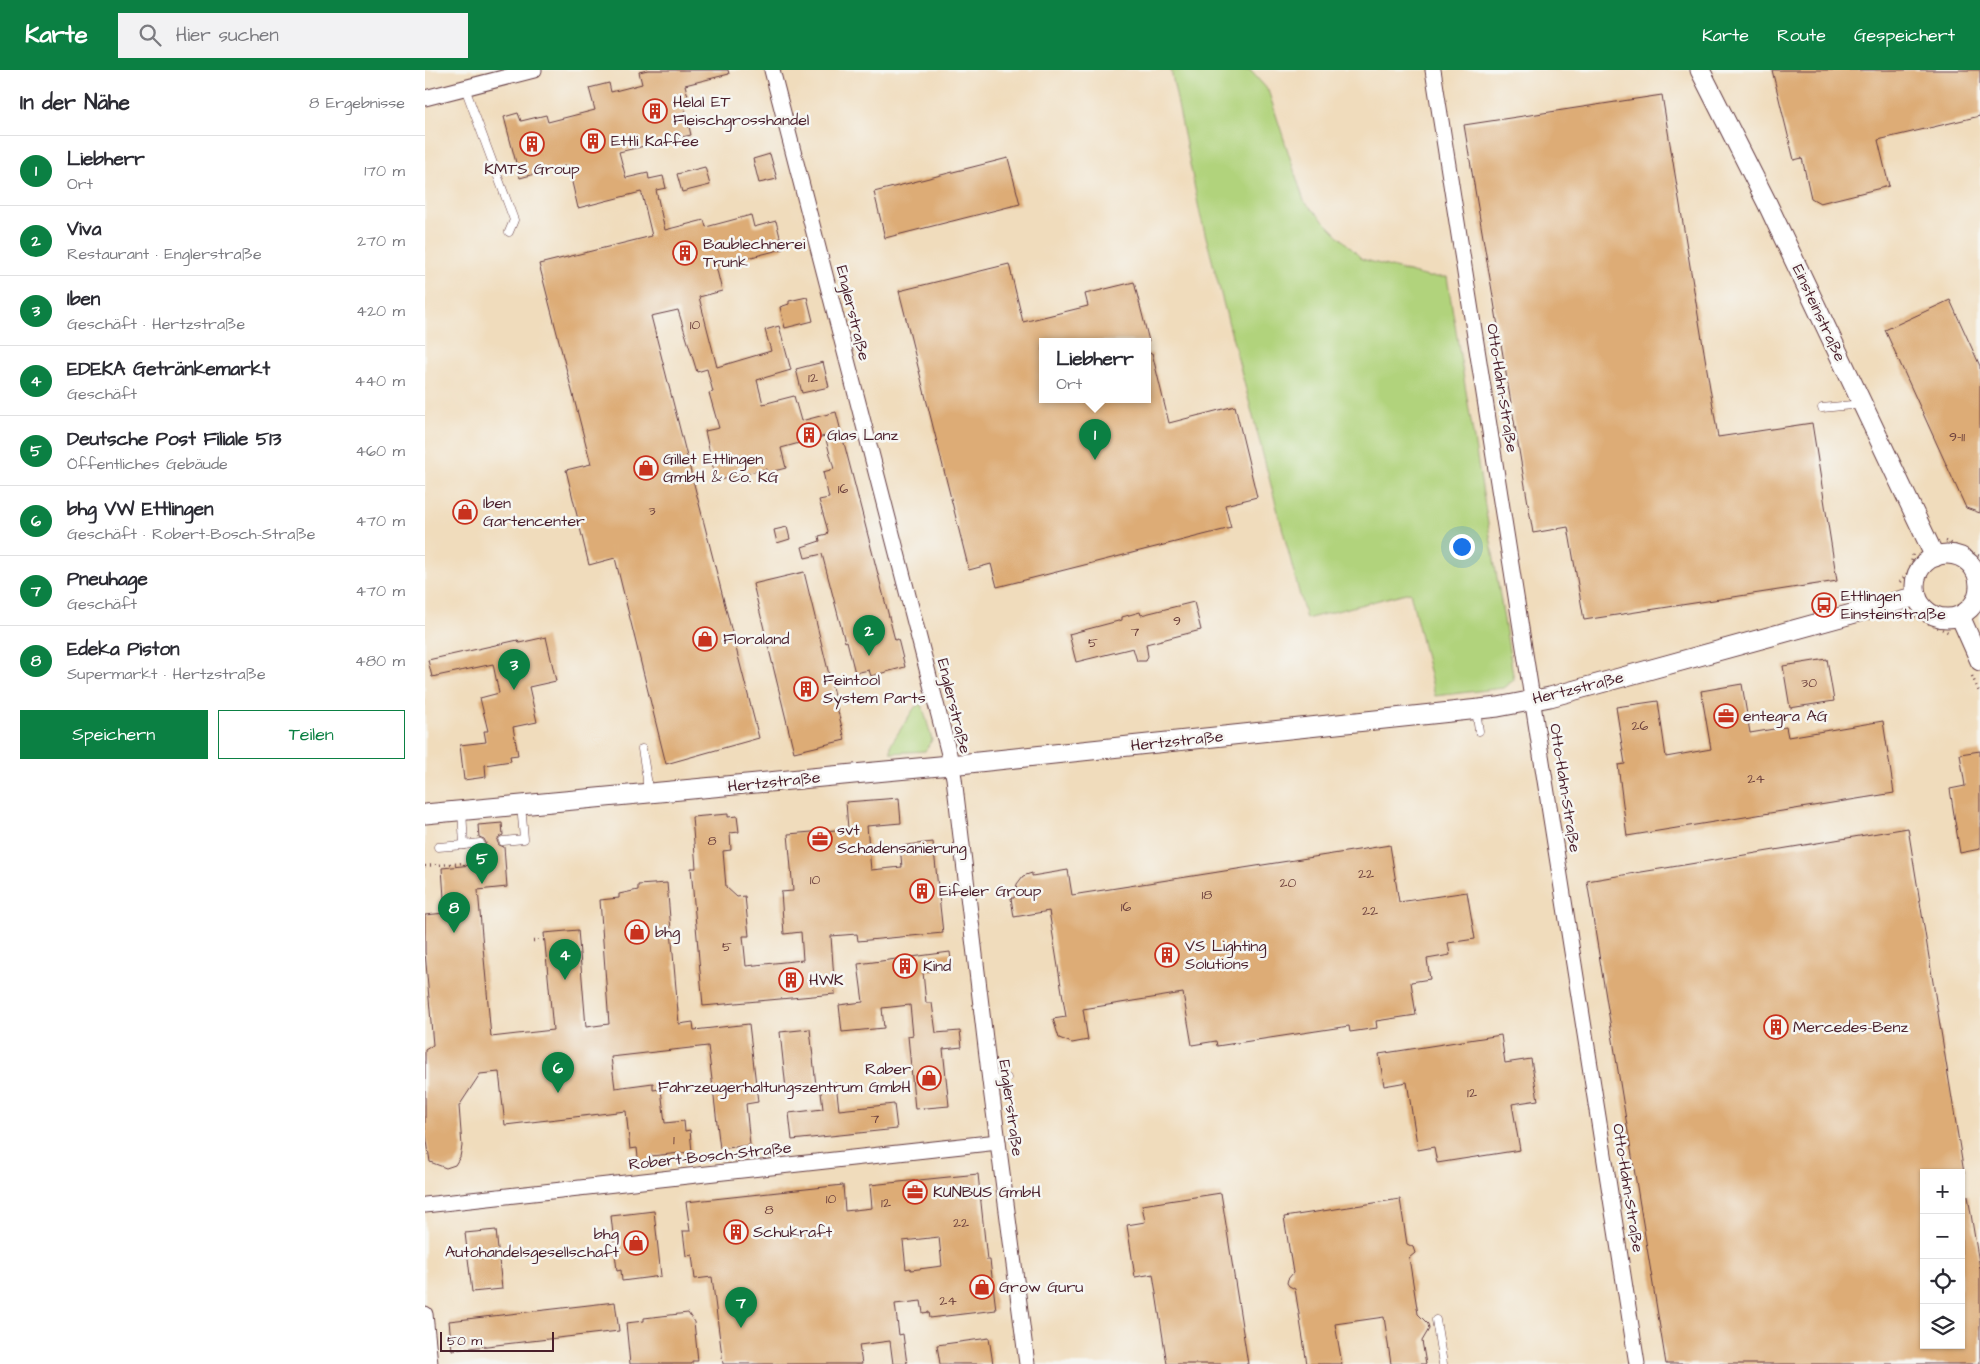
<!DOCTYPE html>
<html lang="de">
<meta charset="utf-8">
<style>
body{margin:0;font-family:"Architects Daughter",sans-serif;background:#f2f2f3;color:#2b2b33}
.controls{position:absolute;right:15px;bottom:15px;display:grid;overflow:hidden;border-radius:0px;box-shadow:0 1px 4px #0004}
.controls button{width:45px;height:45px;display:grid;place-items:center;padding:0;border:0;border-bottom:1px solid #e1e1e2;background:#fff;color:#2b2b33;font:25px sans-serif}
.scale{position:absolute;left:15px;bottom:12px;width:114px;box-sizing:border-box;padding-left:5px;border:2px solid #4a1f2b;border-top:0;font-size:14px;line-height:18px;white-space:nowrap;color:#4a1f2b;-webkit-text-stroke:4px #f6f6f2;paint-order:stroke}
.you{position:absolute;left:1036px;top:476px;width:18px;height:18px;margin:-12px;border:4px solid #fff;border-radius:50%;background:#1a73e8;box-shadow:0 0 0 8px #1a73e833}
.badge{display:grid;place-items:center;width:32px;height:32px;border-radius:50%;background:#0b8043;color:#fff;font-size:16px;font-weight:700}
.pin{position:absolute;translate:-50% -41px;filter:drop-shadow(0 1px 2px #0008)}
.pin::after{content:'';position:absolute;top:26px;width:18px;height:15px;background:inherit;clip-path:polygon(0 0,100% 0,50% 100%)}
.popup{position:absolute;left:614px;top:268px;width:112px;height:65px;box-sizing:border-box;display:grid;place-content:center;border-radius:0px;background:#fff;filter:drop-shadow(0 1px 4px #0005);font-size:16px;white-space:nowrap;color:#7c7c81}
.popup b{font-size:19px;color:#2b2b33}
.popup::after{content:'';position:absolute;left:50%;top:100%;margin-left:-10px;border:10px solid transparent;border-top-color:#fff}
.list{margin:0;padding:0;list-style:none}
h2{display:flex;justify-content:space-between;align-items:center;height:65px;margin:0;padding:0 20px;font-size:21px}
h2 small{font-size:16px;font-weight:400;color:#7c7c81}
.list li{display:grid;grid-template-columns:32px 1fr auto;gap:15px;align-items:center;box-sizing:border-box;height:70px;padding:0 20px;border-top:1px solid #e1e1e2}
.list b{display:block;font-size:19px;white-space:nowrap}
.list p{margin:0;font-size:16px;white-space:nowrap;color:#7c7c81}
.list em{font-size:16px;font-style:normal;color:#7c7c81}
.actions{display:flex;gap:10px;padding:15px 20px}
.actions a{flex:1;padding:11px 0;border:1px solid #0b8043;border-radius:0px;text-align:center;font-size:18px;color:#0b8043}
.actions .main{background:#0b8043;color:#fff}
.icon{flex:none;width:28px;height:28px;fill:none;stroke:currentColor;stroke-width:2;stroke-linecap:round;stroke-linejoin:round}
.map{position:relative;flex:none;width:1555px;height:1294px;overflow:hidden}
header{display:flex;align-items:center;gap:30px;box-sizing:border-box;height:70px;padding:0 25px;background:#0b8043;color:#fff}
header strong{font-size:24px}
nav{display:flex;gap:28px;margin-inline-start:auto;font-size:18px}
.search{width:350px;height:45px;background:#f2f2f3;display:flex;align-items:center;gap:12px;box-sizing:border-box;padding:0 18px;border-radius:0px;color:#7c7c81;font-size:19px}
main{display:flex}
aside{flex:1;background:#fff}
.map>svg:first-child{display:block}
.green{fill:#b1d37b;stroke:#7e7953}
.building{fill:#ddac76;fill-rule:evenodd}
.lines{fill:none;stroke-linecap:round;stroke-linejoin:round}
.service-casing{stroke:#633b41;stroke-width:9}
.minor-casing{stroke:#633b41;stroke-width:17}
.tertiary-casing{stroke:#633b41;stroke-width:21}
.path{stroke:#633b41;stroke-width:2.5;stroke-dasharray:1 4;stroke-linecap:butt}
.service{stroke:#fff;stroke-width:8}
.minor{stroke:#fff;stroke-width:15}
.tertiary{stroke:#fff;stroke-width:19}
.labels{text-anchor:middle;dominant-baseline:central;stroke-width:5;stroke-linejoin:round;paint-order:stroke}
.number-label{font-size:14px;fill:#6f423e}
.poi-label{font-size:16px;fill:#4a1f2b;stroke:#f6f6f2;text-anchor:start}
.street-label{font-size:16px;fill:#4a1f2b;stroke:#f6f6f2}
</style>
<header>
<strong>Karte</strong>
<div class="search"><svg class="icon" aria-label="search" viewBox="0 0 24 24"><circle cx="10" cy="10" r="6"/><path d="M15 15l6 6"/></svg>Hier suchen</div>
<nav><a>Karte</a><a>Route</a><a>Gespeichert</a></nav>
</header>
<main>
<aside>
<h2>In der Nähe<small>8 Ergebnisse</small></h2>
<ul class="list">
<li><span class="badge">1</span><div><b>Liebherr</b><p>Ort</p></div><em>170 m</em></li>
<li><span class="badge">2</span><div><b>Viva</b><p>Restaurant · Englerstraße</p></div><em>270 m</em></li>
<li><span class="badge">3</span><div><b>Iben</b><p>Geschäft · Hertzstraße</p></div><em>420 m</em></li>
<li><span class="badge">4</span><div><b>EDEKA Getränkemarkt</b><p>Geschäft</p></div><em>440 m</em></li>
<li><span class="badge">5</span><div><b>Deutsche Post Filiale 513</b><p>Öffentliches Gebäude</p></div><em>460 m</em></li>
<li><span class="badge">6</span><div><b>bhg VW Ettlingen</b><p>Geschäft · Robert-Bosch-Straße</p></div><em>470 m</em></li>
<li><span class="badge">7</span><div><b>Pneuhage</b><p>Geschäft</p></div><em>470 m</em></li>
<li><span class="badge">8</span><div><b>Edeka Piston</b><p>Supermarkt · Hertzstraße</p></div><em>480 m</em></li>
</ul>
<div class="actions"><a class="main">Speichern</a><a>Teilen</a></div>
</aside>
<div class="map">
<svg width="1555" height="1294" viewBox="0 0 1555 1294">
<rect width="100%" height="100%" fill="#f6f6f2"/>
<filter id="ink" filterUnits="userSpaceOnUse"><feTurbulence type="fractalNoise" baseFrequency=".02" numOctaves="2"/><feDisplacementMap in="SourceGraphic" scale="10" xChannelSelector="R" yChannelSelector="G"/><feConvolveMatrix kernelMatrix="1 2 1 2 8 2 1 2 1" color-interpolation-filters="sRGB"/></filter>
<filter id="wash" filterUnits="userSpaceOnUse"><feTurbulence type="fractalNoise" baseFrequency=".0096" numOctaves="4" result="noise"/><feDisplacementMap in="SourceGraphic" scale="20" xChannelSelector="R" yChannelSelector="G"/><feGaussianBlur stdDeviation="1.12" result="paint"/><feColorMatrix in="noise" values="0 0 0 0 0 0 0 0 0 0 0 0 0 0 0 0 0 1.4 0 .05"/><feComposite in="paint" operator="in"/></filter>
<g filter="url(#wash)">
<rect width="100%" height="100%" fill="#f0dcbc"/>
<g class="green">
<polygon points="746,0 825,0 843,20 879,131 937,189 1002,207 1022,207 1089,610 1078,618 1010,626 985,522 881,549 775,144"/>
<polygon points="497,634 507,670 500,681 466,683 466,674 490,637"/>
</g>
<g id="blocks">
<g class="building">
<polygon points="223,0 303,0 304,4 260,15 264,30 258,32 266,65 194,82 201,108 223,103 224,109 238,106 241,118 231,120 240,160 279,150 281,157 326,145 329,157 351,151 358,179 291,196 297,221 274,227 292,297 346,281 340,260 354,256 366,300 332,310 338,334 369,326 376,351 411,342 470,570 473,569 480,597 446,606 444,600 430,603 422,571 420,572 397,484 380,488 377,477 395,471 394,466 402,464 403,461 394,430 404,428 398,402 409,399 400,366 356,378 361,398 341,403 341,399 291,411 280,361 294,358 284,323 288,322 282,299 272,302 253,240 226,246 334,668 241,694 190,488 164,495 141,400 166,394 114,194 227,166 217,124 216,122 153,138 143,95 95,108 79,47 93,43 96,51 121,45 123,52 170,40 164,18 184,13 186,22 217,14 214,2"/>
<polygon points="1347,0 1555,0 1555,46 1453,70 1464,116 1395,133 1386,128 1377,88 1369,90"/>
<polygon points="1237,25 1293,367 1387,353 1412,511 1159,550 1143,457 1108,463 1039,55"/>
<polygon points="345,84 352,109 334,113 328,89"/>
<polygon points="583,88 595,134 460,168 449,122"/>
<polygon points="280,97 285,115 257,122 252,104"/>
<polygon points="584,194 598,252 663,236 660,224 709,212 724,271 618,271 618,329 722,329 722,284 727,283 744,353 810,336 832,427 800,435 806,458 572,517 566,494 544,500 474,221"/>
<polygon points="382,227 388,251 360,258 355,237 364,234 364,231"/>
<polygon points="1525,230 1555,296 1555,443 1541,438 1460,260"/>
<polygon points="398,292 404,317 377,323 371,299"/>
<polygon points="362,457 365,469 352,473 349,460"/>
<polygon points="379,502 420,670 369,682 328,514"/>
<polygon points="769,532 776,560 721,574 723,586 721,591 712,591 708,578 651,592 644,564 697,550 697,547 715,542 716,545"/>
<polygon points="121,567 131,611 104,617 112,652 88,657 93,685 85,686 86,691 60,695 61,707 39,710 35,675 61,672 59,661 63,661 55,628 74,623 68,594 7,607 3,590 93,570 94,573"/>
<polygon points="1402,589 1409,631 1365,638 1358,596"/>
<polygon points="1317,614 1325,663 1361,657 1363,667 1458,651 1469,723 1202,766 1193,695 1200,694 1191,637 1233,631 1241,687 1286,679 1276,621"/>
<polygon points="1555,681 1555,779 1535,783 1525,719 1540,716 1535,684"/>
<polygon points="474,728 476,753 442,756 446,800 477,797 475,776 508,772 518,863 433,871 432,864 406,866 410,924 278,936 266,798 271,798 267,747 303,744 303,747 312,746 314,762 305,763 306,780 298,781 301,817 312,827 320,826 324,866 318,866 321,896 378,890 376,862 359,864 356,822 368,821 363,764 423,759 421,732"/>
<polygon points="77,753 78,765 74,767 72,771 74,775 79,777 82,817 53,820 66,967 128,960 119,863 153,860 161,957 184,954 175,830 194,828 194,824 213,820 213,815 242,813 254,954 268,952 269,960 324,954 333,1032 321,1034 325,1075 295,1079 283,976 186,987 190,1018 228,1013 228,1020 236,1019 240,1053 259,1051 260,1061 265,1060 267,1082 225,1086 226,1096 214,1097 212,1078 205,1079 201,1041 80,1055 74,1002 55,1004 34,1036 37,1076 35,1087 30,1095 21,1098 5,1092 0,1057 0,980 8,975 0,882 0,845 20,843 17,798 57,794 55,779 59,777 61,773 59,769 54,767 53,755"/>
<polygon points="1483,758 1539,1103 1499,1103 1499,1275 1536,1275 1536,1127 1543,1126 1555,1199 1555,1294 1241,1294 1162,811"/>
<polygon points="965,775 974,832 1042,822 1050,869 1023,873 1025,885 1002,889 1005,909 986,912 991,945 951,951 952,958 925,962 924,956 792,976 791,971 767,975 758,923 658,939 663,970 647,973 634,968 628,949 641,947 624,841 589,847 586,828 589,828 592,814 598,806 607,803 607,806 643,800 647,825"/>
<polygon points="525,882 527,898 498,902 501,933 507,933 511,963 535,961 537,977 518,979 524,1036 490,1039 483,966 488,965 485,935 457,938 459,958 417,962 414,935 438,932 433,894"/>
<polygon points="385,959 391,1016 361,1019 355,962"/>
<polygon points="1076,965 1080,993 1106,989 1113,1030 1087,1034 1095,1080 1012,1093 1009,1077 993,1080 982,1012 959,1016 954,984"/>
<polygon points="411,1013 414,1040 469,1034 472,1059 367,1070 364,1043 398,1039 395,1014"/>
<path d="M 553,1104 L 562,1190 L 565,1190 L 571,1240 L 505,1248 L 504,1242 L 498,1243 L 496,1231 L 470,1234 L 474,1265 L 478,1264 L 482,1294 L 468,1294 L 465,1271 L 434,1275 L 437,1294 L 298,1294 L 287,1207 L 270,1209 L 267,1185 L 261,1186 L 258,1161 L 265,1161 L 261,1132 L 418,1115 L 420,1141 L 447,1138 L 445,1115 ZM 514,1167 L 517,1196 L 486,1200 L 485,1198 L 481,1199 L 478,1171 Z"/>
<polygon points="796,1123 823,1294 742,1294 728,1204 710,1207 702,1155 720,1152 717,1135"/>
<polygon points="975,1129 982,1174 988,1177 990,1183 984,1188 993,1244 1003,1254 1004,1259 997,1271 1001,1294 966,1294 959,1247 910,1254 917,1294 882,1294 870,1219 864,1216 862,1213 863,1209 868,1203 859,1147"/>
<polygon points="229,1141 236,1206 197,1211 196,1200 192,1201 186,1146"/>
<polygon points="71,1160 77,1219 47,1222 40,1163"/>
<polygon points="190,1232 194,1261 27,1280 24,1251"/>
<polygon points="263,1243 269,1252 273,1291 267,1291 267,1294 205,1294 201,1253 219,1251 219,1248"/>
<polygon points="564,1268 568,1294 515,1294 512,1275"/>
</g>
</g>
</g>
<g filter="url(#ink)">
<use href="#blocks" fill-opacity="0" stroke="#633b41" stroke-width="1"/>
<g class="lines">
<g class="service-casing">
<g id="service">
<polyline points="40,18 89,150 84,162"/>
<polyline points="1397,338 1437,334"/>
<polyline points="1051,640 1054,661"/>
<polyline points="217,679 222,709 222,724"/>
<polyline points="37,740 39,775 55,773"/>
<polyline points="78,771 99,769 96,735"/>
<polyline points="13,777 39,775"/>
<polyline points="565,1011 582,1008"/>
<polyline points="1011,1250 1018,1294"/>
</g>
</g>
<g class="minor-casing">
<g id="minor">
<polyline points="347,0 524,684 529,708 565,1011 602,1294"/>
<polyline points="1008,0 1212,1294"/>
<polyline points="0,28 109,0"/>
<polyline points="0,1135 573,1072"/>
<polyline points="0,1244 5,1294"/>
</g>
</g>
<g class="tertiary-casing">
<g id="tertiary">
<polyline points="1275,0 1342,133 1510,487"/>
<circle cx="1522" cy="516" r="32"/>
<polyline points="1535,546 1555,591"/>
<polyline points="0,744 525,695 1073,637 1125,627 1492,526"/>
</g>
</g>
<g class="path">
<polyline points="1521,471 1555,486"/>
<polyline points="1475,512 1485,500 1488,482"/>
<polyline points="1485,545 1523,562"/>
<polyline points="1547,606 1555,624"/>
<polyline points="0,796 39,793 39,796"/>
<polyline points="108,871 120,870"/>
</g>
<use href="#service" class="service"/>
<use href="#minor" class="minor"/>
<use href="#tertiary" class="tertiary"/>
</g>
</g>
<defs>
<g id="building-ring" transform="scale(1.25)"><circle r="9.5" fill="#f6f6f2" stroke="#c8321e" stroke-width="1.5"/><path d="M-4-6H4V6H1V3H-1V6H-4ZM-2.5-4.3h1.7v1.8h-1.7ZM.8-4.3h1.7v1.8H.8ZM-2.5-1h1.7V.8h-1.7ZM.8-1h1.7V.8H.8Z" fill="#c8321e"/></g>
<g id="shop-ring" transform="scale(1.25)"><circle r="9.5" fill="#f6f6f2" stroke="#c8321e" stroke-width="1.5"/><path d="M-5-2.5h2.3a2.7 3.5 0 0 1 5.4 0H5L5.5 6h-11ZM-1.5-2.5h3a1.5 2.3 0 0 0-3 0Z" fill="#c8321e"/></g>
<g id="bus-ring" transform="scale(1.25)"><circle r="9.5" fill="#f6f6f2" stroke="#c8321e" stroke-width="1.5"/><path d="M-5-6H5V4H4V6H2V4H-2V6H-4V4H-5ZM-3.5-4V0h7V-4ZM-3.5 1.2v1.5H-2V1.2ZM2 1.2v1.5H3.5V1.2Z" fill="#c8321e"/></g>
<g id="office-ring" transform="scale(1.25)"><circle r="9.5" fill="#f6f6f2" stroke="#c8321e" stroke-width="1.5"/><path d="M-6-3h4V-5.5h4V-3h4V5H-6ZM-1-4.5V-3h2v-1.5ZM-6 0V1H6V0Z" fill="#c8321e"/></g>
</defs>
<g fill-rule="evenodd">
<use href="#building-ring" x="230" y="41"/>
<use href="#building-ring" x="168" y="71"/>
<use href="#building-ring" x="107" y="74"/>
<use href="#building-ring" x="260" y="183"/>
<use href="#building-ring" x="384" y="365"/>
<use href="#shop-ring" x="221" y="398"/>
<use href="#shop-ring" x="40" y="442"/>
<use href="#bus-ring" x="1399" y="535"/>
<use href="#shop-ring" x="280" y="569"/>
<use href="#building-ring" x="381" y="619"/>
<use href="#office-ring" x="1301" y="646"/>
<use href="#office-ring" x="395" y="769"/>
<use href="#building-ring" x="497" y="821"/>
<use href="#shop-ring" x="212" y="862"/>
<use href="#building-ring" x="742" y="885"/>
<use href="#building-ring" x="480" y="896"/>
<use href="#building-ring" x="366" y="910"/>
<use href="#building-ring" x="1351" y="957"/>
<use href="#shop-ring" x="504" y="1008"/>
<use href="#office-ring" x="490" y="1122"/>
<use href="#building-ring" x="311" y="1162"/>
<use href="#shop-ring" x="211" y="1173"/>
<use href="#shop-ring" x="557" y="1217"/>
</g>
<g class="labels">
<g class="number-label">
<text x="270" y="255">10</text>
<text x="388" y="308">12</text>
<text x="1532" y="367">9-11</text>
<text x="418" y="419">16</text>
<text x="227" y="441">3</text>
<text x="752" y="551">9</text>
<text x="710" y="562">7</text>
<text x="668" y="573">5</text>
<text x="1384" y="613">30</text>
<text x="1215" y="656">26</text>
<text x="1331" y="709">24</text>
<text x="287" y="771">8</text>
<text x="941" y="804">22</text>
<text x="390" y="810">10</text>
<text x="863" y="813">20</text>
<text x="782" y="825">18</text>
<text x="701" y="837">16</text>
<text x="945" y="841">22</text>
<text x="302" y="877">5</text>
<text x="1047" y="1023">12</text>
<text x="450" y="1049">7</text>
<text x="249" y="1070">1</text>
<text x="406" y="1129">10</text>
<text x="461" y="1133">12</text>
<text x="344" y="1140">8</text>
<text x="536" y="1153">22</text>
<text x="523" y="1231">24</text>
</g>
<g class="poi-label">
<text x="248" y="32">Helal ET<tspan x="248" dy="18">Fleischgrosshandel</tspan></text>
<text x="186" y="71">Ettli Kaffee</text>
<text x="107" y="99" text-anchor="middle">KMTS Group</text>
<text x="278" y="174">Baublechnerei<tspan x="278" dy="18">Trunk</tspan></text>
<text x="402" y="365">Glas Lanz</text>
<text x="238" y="389">Gillet Ettlingen<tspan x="238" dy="18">GmbH &amp; Co. KG</tspan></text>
<text x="58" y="433">Iben<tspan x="58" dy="18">Gartencenter</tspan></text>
<text x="1416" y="526">Ettlingen<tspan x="1416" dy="18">Einsteinstraße</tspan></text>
<text x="298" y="569">Floraland</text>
<text x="398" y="610">Feintool<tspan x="398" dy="18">System Parts</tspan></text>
<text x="1318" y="646">entegra AG</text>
<text x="412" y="760">svt<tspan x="412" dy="18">Schadensanierung</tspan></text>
<text x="514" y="821">Eifeler Group</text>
<text x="230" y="862">bhg</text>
<text x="760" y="876">VS Lighting<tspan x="760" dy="18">Solutions</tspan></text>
<text x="498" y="896">Kind</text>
<text x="384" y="910">HWK</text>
<text x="1368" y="957">Mercedes-Benz</text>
<text x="486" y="999" text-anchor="end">Raber<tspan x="486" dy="18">Fahrzeugerhaltungszentrum GmbH</tspan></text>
<text x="508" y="1122">KUNBUS GmbH</text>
<text x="328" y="1162">Schukraft</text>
<text x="194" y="1164" text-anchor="end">bhg<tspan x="194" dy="18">Autohandelsgesellschaft</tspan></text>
<text x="574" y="1217">Grow Guru</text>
</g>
<g class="street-label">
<text transform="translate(428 243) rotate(76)">Englerstraße</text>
<text transform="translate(1394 243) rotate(65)">Einsteinstraße</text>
<text transform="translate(1077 318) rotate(81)">Otto-Hahn-Straße</text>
<text transform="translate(1153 618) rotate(-14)">Hertzstraße</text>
<text transform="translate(529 636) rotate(76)">Englerstraße</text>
<text transform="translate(752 671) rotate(-6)">Hertzstraße</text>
<text transform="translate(349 712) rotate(-6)">Hertzstraße</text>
<text transform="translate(1140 718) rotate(81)">Otto-Hahn-Straße</text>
<text transform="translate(586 1038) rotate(82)">Englerstraße</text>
<text transform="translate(285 1086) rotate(-6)">Robert-Bosch-Straße</text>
<text transform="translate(1203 1118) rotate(81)">Otto-Hahn-Straße</text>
</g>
</g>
</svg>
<div class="controls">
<button>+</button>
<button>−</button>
<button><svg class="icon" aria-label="locate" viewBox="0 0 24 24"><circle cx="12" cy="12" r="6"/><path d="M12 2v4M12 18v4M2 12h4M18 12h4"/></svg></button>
<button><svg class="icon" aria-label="layers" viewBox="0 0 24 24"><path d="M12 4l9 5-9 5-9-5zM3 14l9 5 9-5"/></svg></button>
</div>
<div class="scale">50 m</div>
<div class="you"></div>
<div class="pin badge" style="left:670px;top:390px">1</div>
<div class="popup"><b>Liebherr</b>Ort</div>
<div class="pin badge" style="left:444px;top:586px">2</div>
<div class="pin badge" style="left:89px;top:620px">3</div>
<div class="pin badge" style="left:140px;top:910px">4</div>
<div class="pin badge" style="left:57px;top:814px">5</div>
<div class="pin badge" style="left:133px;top:1023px">6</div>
<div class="pin badge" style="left:316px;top:1258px">7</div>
<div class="pin badge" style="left:29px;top:863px">8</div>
</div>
</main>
